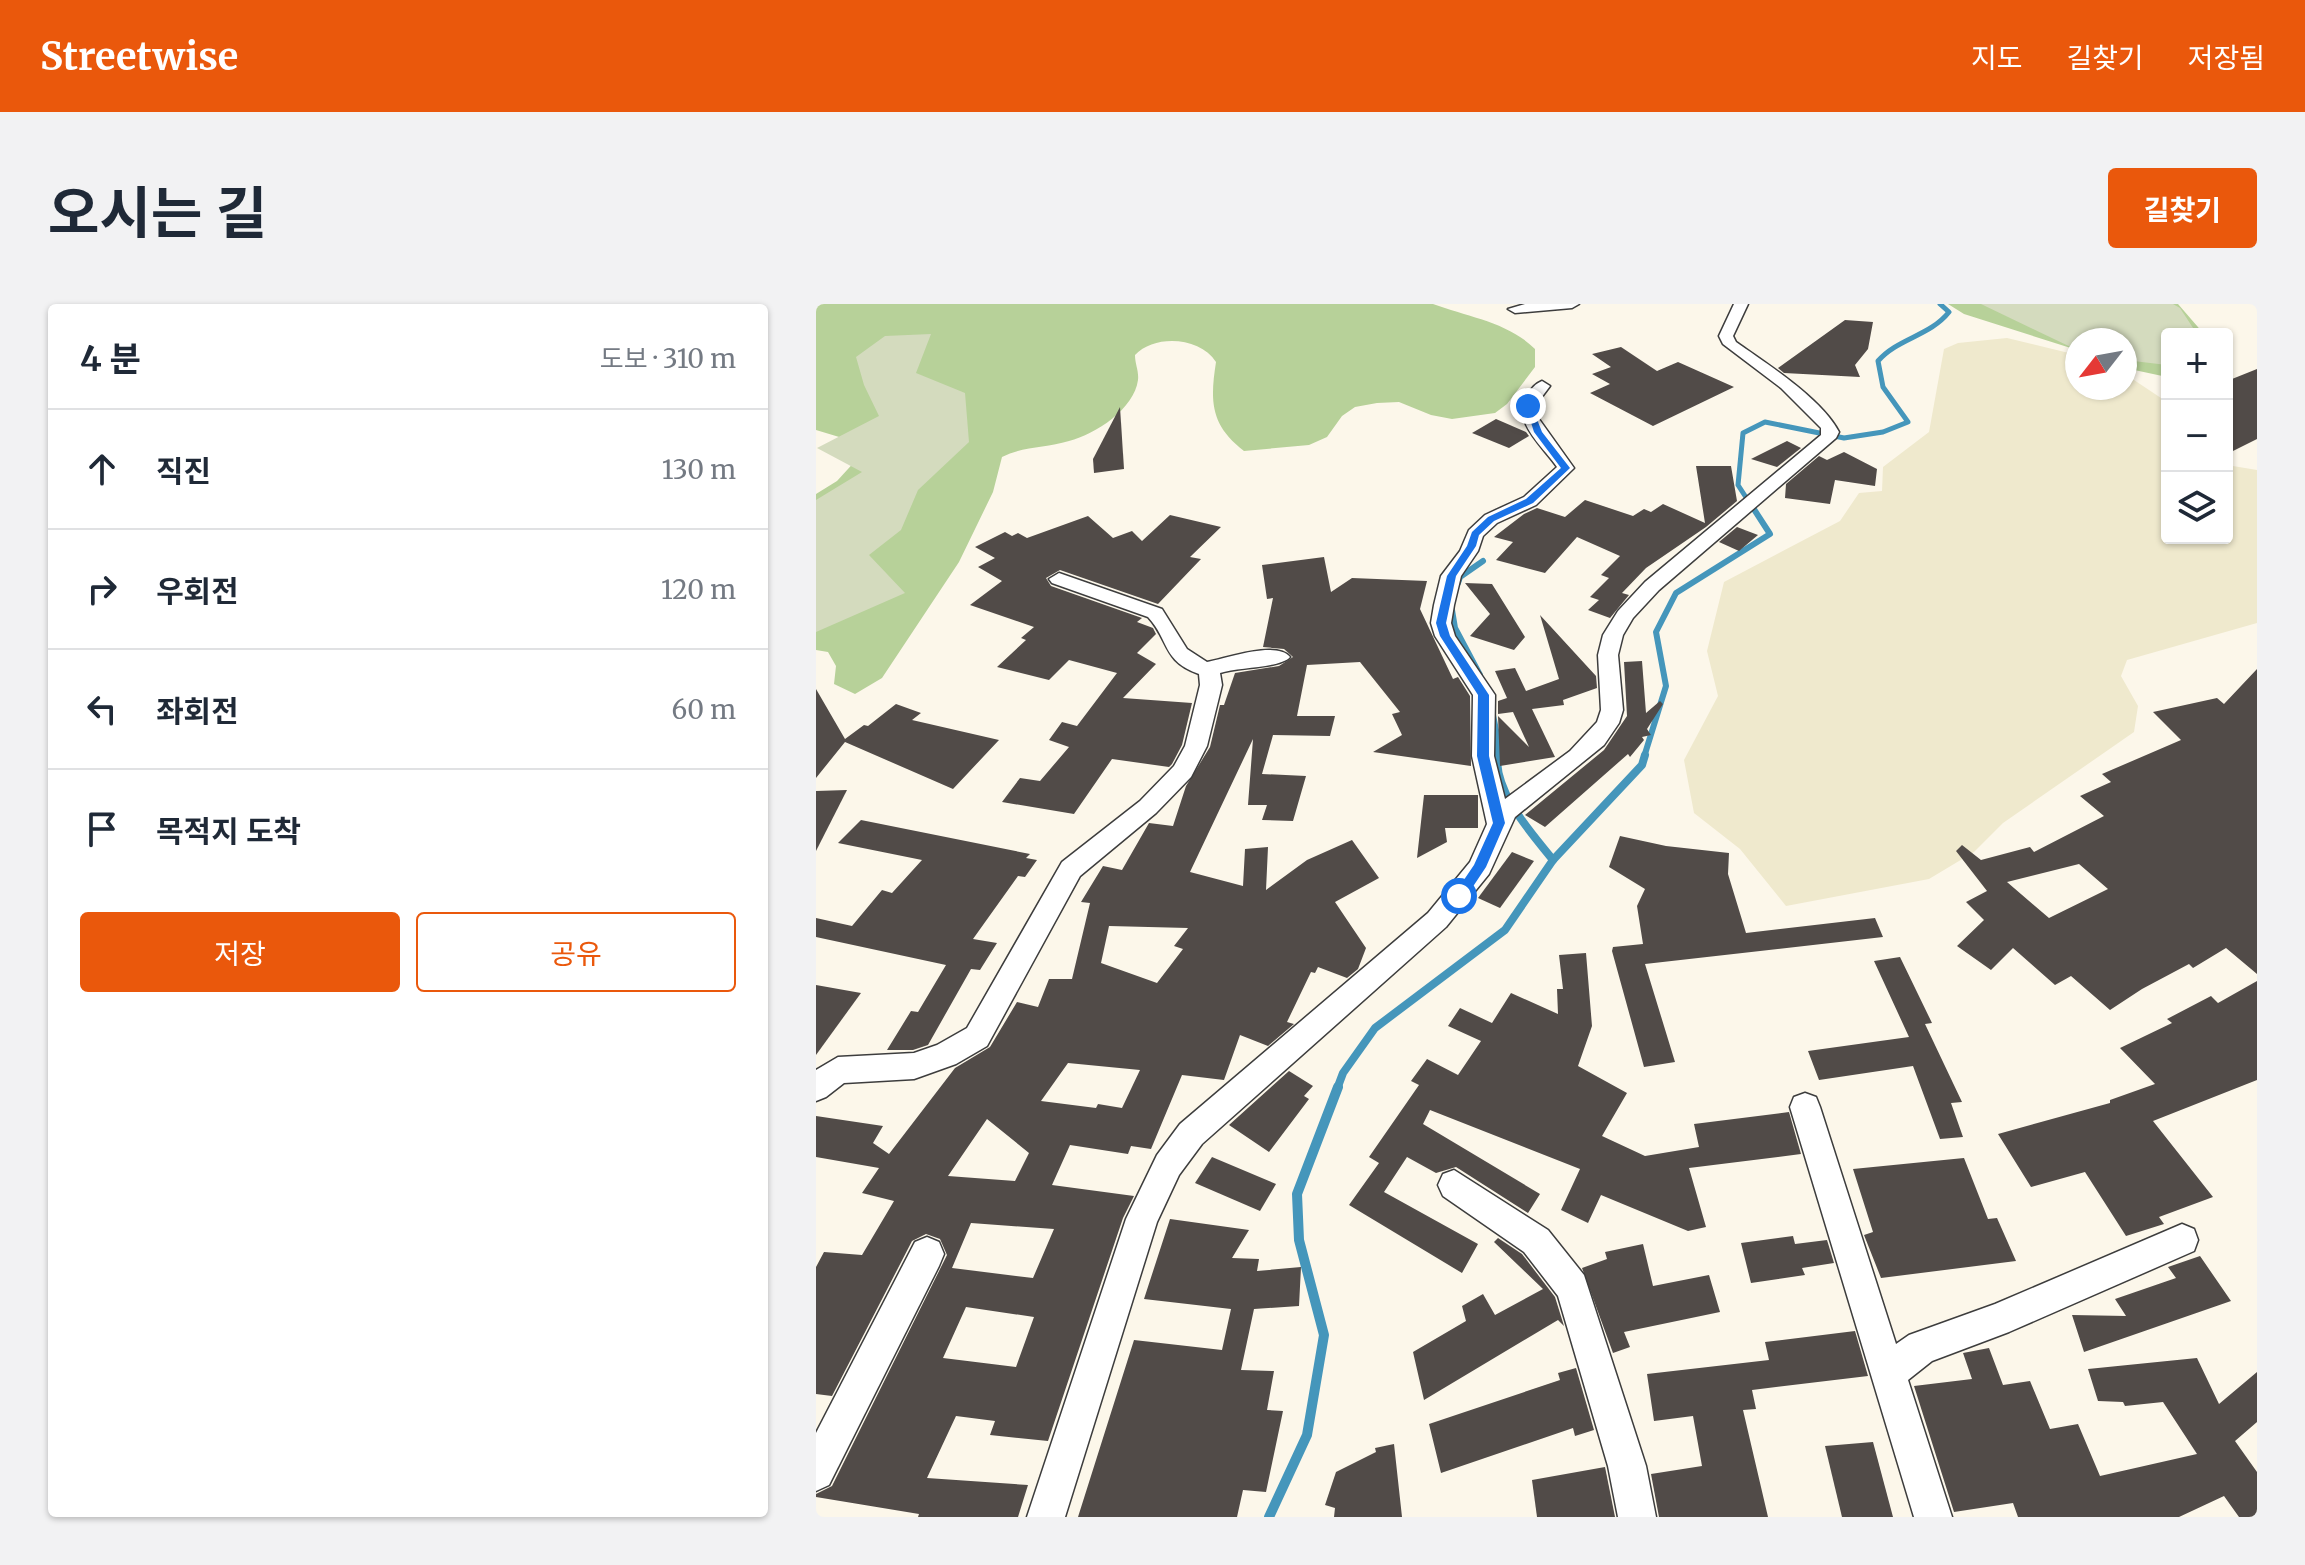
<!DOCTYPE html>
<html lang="ko">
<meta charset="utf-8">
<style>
body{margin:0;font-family:Merriweather,"Noto Sans KR",serif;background:#f2f2f3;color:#1f2937}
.controls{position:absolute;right:24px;top:24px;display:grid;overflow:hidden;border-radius:8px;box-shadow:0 2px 6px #0004}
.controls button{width:72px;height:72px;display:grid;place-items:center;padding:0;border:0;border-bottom:2px solid #e0e1e3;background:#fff;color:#1f2937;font:40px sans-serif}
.compass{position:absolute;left:1249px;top:24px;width:72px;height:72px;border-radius:50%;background:#fff;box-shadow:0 2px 6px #0004;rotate:239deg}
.stop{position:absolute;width:24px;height:24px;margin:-18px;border:6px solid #1a73e8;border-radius:50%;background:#fff}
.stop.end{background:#1a73e8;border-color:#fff;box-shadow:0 2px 8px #0008}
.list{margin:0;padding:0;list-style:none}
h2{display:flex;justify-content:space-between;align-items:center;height:104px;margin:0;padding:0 32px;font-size:34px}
h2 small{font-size:26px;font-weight:400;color:#747a83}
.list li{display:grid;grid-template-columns:52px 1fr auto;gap:24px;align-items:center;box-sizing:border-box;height:120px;padding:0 32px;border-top:2px solid #e0e1e3}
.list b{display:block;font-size:30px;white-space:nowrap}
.list em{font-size:26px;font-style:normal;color:#747a83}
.actions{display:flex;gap:16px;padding:24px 32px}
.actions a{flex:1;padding:18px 0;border:2px solid #ea580c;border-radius:8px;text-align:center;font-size:28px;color:#ea580c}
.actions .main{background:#ea580c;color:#fff}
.icon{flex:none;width:44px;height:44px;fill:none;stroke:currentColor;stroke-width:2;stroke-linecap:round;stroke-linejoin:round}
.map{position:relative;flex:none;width:1441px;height:1213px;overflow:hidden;border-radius:8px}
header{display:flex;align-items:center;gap:48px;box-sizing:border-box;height:112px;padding:0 40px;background:#ea580c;color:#fff}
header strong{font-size:38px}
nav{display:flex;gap:44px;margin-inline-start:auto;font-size:28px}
.intro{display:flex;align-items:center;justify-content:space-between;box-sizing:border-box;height:192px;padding:0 48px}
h1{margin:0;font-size:56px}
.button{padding:20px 36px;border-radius:8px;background:#ea580c;color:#fff;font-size:28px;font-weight:700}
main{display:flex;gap:48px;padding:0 48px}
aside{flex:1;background:#fff;border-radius:8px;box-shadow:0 2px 6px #0004}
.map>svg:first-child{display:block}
.farmland{fill:#efe9cd}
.forest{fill:#b7d199}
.cemetery{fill:#d4dbbe}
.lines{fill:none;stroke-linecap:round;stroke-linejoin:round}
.stream-far3{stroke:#4596bb;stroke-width:5}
.stream-far2{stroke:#4596bb;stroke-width:6}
.stream-far1{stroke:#4596bb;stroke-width:8}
.stream{stroke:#4596bb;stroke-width:10}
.building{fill:#514b48;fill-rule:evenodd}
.street-casing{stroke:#3d3d3d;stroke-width:3}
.street{fill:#fff;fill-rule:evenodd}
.route{fill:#1a73e8}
</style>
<header>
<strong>Streetwise</strong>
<nav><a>지도</a><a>길찾기</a><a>저장됨</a></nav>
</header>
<div class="intro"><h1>오시는 길</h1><a class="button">길찾기</a></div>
<main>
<aside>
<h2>4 분<small>도보 · 310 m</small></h2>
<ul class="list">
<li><svg class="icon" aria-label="ahead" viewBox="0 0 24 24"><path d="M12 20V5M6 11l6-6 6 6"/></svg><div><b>직진</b></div><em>130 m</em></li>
<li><svg class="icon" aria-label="right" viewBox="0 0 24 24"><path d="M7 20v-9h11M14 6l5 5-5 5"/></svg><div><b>우회전</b></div><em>120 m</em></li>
<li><svg class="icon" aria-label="left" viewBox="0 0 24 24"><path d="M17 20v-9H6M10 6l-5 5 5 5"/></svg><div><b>좌회전</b></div><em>60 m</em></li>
<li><svg class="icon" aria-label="arrive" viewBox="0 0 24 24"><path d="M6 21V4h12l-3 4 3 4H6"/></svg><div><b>목적지 도착</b></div></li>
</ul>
<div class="actions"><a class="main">저장</a><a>공유</a></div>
</aside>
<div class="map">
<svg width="1441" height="1213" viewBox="0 0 1441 1213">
<rect width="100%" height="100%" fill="#fcf7ea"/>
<polygon class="farmland" points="1191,34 1261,51 1261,84 1309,84 1309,70 1351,98 1351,234 1411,234 1411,161 1441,166 1441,319 1311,356 1305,372 1322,402 1318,428 1187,519 1158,548 1113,575 970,602 924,545 878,509 868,456 902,392 891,347 908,278 1024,217 1043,189 1066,187 1067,163 1113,128 1128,45 1142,39"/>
<g class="forest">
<path d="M 0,0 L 617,0 C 652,13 692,18 719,45 L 719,63 L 691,100 L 679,109 L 636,115 L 615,111 L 583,98 L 561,99 L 539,103 L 526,112 L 511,133 L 493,141 L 428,147 C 394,121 394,97 400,58 C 384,33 339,30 319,51 C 319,60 323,67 322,76 C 318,105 280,130 253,137 C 230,144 208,142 186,153 L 177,188 L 143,258 L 66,374 L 39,390 L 18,380 L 20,362 L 12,348 L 0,346 L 0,190 L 21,177 L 53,142 L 0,126 Z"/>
<polygon points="1132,0 1362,0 1388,30 1351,30 1351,73 1309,64 1309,36 1261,36 1261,46 1148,10"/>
</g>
<g class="cemetery">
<polygon points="1165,0 1357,0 1364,4 1381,30 1351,30 1351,61 1309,56 1309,36 1261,36 1261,46"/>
<polygon points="115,30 100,69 149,89 153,138 102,186 85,226 53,251 89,289 0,328 0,196 46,168 1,144 63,112 48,81 40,53 69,32"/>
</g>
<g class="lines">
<path class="stream-far3" d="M 933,198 L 922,181 L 927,129 L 949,118 L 1028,134 L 1067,128 L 1092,118 L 1067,83 L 1062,57 C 1082,34 1114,32 1133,8 L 1124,0"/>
<g class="stream-far2">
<polyline points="642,279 644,273 667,257"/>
<polyline points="635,300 639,324 664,371"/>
<polyline points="677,411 682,436 681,453"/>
<polyline points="828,453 850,382 840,328 860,289 954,230 932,196"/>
</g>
<g class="stream-far1">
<path d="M 681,451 C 679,490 714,527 737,556"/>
<polyline points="521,785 527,769 559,724 689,626 737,556 826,461 829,451"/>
</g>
<polyline class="stream" points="453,1213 491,1131 508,1031 483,936 481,890 522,783"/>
</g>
<g class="building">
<polygon points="1029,16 1057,18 1052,45 1039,61 1044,73 968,69 962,64"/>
<polygon points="805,43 841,67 862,58 918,83 837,122 774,89 794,80 776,70 795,63 776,50"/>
<polygon points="1441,65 1441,135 1411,150 1411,77"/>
<polygon points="304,103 308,165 278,169 277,155"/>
<polygon points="680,115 710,128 713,132 693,144 656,129"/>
<polygon points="971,137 985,144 961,163 935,155"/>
<polygon points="1028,148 1061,165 1059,182 1019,176 1014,200 969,194 970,180 1003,152 1011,156"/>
<polygon points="880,162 915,162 921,197 890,223 830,264 806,289 813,291 794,314 772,306 783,296 774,293 793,274 785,271 804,252 761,233 729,269 680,256 697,238 678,233 708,210 721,204 749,213 769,196 817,212 828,205 835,208 847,200 889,219"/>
<polygon points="354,211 405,223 374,253 385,255 342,300 244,266 230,274 235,282 326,314 321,318 337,324 340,330 321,349 340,360 307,394 376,399 366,441 356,460 353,463 296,455 258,510 186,498 204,474 224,477 253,443 233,436 246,418 261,422 301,369 253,356 233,376 181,363 210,336 205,334 218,323 154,301 186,277 162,263 179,254 159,243 189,228 196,232 202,229 211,234 272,212 297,234 316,227 326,237"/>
<polygon points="921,223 942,231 923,247 903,238"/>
<path d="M 508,253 L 515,288 L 536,274 L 611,277 L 604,305 L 637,375 L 642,373 L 654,392 L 655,462 L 557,448 L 586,431 L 576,410 L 584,408 L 544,358 L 491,361 L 481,412 L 519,412 L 514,432 L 457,431 L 446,470 L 490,472 L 477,517 L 446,516 L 451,501 L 432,501 L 437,435 L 374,568 L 427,582 L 429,545 L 452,543 L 450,586 L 491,556 L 536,536 L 563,574 L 519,598 L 550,644 L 542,665 L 531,674 L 502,663 L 499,669 L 495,668 L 471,718 L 478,720 L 452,742 L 424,731 L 408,776 L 366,771 L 335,845 L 315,842 L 312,850 L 254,841 L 236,881 L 318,892 L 307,914 L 232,1137 L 174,1131 L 179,1117 L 140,1112 L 111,1174 L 212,1181 L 202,1213 L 102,1213 L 103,1210 L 0,1193 L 0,1190 L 16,1182 L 131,951 L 124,935 L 110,930 L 96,937 L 16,1092 L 0,1090 L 0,963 L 8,948 L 46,951 L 78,897 L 46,889 L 63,864 L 0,853 L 0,812 L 67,822 L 57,839 L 73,850 L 139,764 L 174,743 L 201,698 L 222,703 L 233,675 L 256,675 L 274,599 L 265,598 L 287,562 L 306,566 L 333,519 L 357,522 L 370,482 L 394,443 L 404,401 L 408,401 L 419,369 L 463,362 L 477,353 L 468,345 L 447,343 L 457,294 L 451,295 L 446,261 ZM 293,622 L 372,624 L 358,642 L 367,645 L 341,679 L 285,659 ZM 252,759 L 324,766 L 306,804 L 282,800 L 280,804 L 225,797 ZM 171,815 L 213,849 L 199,877 L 132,872 ZM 155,919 L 238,925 L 217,974 L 136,964 ZM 150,1003 L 218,1013 L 200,1063 L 127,1054 Z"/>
<polygon points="649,279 676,280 709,333 698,346 654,332 674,310"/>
<polygon points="724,311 780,372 781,384 747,396 748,401 716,405 739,453 684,462 682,412 713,443 697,408 682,410 682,397 691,394 679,367 699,364 710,387 743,375"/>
<polygon points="826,357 830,409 844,397 847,400 831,425 835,431 826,433 828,436 814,453 812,450 729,523 709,511 788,446 811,412 808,358"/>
<path d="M 1441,365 L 1441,670 L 1410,644 L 1377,664 L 1373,660 L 1326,685 L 1294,706 L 1255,672 L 1239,681 L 1197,644 L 1175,666 L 1141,642 L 1168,616 L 1150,598 L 1171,587 L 1140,547 L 1146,541 L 1165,556 L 1214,543 L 1218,548 L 1288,512 L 1264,492 L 1295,478 L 1286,470 L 1365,436 L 1337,408 L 1401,394 L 1408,400 ZM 1263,560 L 1292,585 L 1233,614 L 1191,578 Z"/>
<polygon points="0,385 29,435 48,421 52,422 80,400 105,409 96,416 183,436 137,485 29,438 0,474"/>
<polygon points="31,486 0,547 0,487"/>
<polygon points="608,491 662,491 662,524 629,524 631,538 601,554"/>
<polygon points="45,516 214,550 210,554 221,556 209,573 202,572 157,635 181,639 164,666 155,665 112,741 97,746 71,746 95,707 102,708 130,661 0,633 0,614 36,622 66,586 76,589 106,556 22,539"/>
<polygon points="804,532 850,542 913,549 912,570 930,629 1059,614 1067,633 829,660 859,758 828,763 796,647 797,643 827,640 821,602 829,585 793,563"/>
<polygon points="696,548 718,557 684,604 662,594"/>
<polygon points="770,649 776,722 762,762 811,789 786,832 829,852 883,843 878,820 973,808 985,850 873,864 890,923 872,927 785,891 772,919 745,906 764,865 614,806 607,820 724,890 712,909 640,863 620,869 591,853 568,888 662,940 646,969 533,901 563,859 553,853 603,781 595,777 611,755 642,771 665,737 632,722 644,704 676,719 695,689 742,710 741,685 747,685 743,651"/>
<polygon points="1084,653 1116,719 1109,720 1146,798 1135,799 1147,833 1124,835 1097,762 1003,776 992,747 1093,733 1058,657"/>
<polygon points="1441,677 1441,776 1337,817 1397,893 1343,913 1348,920 1310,932 1269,868 1215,883 1182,830 1294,799 1294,796 1339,780 1304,744 1356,719 1351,715 1395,692 1402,699"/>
<polygon points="0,681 45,689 0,751"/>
<polygon points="473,767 497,782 488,792 493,795 453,848 413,821"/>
<polygon points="396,853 460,880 444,907 379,879"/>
<polygon points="1148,854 1172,915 1181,914 1200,957 1065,974 1048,931 1057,928 1037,865"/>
<polygon points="354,915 433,926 416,954 443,955 441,967 485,963 483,1002 438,1005 425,1066 458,1067 451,1106 467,1107 450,1188 427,1186 421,1213 262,1213 318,1036 406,1046 415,1005 328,995"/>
<polygon points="977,932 979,940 1011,936 1018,959 986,964 989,971 935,979 925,939"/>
<polygon points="682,934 706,950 739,993 748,1022 742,1016 608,1096 597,1048 650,1017 646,1002 667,990 679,1011 727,985 678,938"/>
<polygon points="827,940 837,982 893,971 904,1008 808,1028 814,1043 797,1049 766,964 791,955 789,948"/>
<polygon points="1384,952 1415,997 1268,1048 1256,1011 1310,1012 1299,995 1360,974 1352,963"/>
<polygon points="1039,1027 1052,1072 936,1086 940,1105 927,1106 952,1213 843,1213 835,1170 886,1162 877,1112 838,1117 831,1070 953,1056 949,1038"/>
<polygon points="1173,1044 1187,1081 1214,1077 1234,1125 1262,1120 1284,1172 1381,1150 1347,1098 1309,1102 1307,1098 1282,1097 1272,1065 1381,1054 1403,1100 1441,1068 1441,1118 1419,1137 1441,1168 1441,1213 1423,1213 1408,1192 1363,1213 1202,1213 1197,1199 1138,1208 1098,1082 1156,1075 1147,1049"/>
<polygon points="760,1064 778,1126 759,1132 757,1124 625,1169 613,1120 744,1076 742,1069"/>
<polygon points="1057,1138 1077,1213 1026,1213 1009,1142"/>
<polygon points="578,1140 586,1213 518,1213 519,1204 509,1201 520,1168 560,1148 559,1144"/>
<polygon points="789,1163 799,1213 721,1213 716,1176"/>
</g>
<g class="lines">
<g class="street-casing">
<g id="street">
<polygon points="763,0 756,4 699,9 692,5 709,0"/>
<path d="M 918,0 L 932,0 L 917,32 L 920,38 C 950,59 1006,95 1023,128 L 1020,134 L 843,286 L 817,314 L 807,331 L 802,351 L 807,406 L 803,419 L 788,441 L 699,513 L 673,570 L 630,623 L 386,840 L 363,871 L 341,918 L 249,1213 L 211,1213 L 310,915 L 341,851 L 364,820 L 612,609 L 654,558 L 671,520 L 656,452 L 657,391 L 619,332 L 615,319 L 618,301 L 625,272 L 644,247 L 653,226 L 669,211 L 708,193 L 741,163 C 727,142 694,117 712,90 C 716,84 719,80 726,77 L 734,82 L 725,94 L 723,115 L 758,164 L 720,201 L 681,219 L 667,232 L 662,247 L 645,272 L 638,301 L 635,319 L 639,332 L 679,391 L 678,452 L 689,495 L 754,447 L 781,418 L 785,406 L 782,351 L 787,331 L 802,307 L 829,278 L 1005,131 L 1005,124 L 965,84 L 907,40 L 903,32 Z"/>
<path d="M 243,269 L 346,305 L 371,345 L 391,358 C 409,355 460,336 474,353 C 465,364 422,363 404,369 L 406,381 L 391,442 L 375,473 L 340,509 L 264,572 L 171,742 L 140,760 L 98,775 L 28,779 L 10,793 L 0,797 L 0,766 L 22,753 L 98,749 L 121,741 L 151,724 L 246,558 L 324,497 L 358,462 L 369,442 L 384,381 L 383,370 C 346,357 354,337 332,313 L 236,279 L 233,275 Z"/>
<polygon points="989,789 1000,793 1004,803 1080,1040 1093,1031 1179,1000 1366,920 1378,925 1382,936 1378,947 1193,1028 1116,1057 1092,1076 1136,1213 1098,1213 974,803 978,793"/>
<polygon points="638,866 732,926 768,971 830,1162 840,1213 802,1213 792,1162 742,992 708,948 627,892 622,881 627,870"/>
<polygon points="111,933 123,938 128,950 123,962 13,1181 0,1187 0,1129 99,938"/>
</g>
</g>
<use href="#street" class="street"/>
</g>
<polygon class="route" points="709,100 715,100 726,128 754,164 717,199 678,217 663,231 660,242 640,272 630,319 634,332 673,391 673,452 689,519 670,563 648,596 643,597 637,592 658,561 677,519 661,452 662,391 624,332 620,319 631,272 651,242 656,228 672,213 710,195 745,164 718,128"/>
</svg>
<div class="controls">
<button>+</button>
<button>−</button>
<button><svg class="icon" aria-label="layers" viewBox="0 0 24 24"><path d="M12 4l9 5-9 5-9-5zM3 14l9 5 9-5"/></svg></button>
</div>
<svg class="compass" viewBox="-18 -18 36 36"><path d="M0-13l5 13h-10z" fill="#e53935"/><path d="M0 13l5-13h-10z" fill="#747a83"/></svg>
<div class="stop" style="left:643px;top:592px"></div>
<div class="stop end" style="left:712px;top:102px"></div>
</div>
</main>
